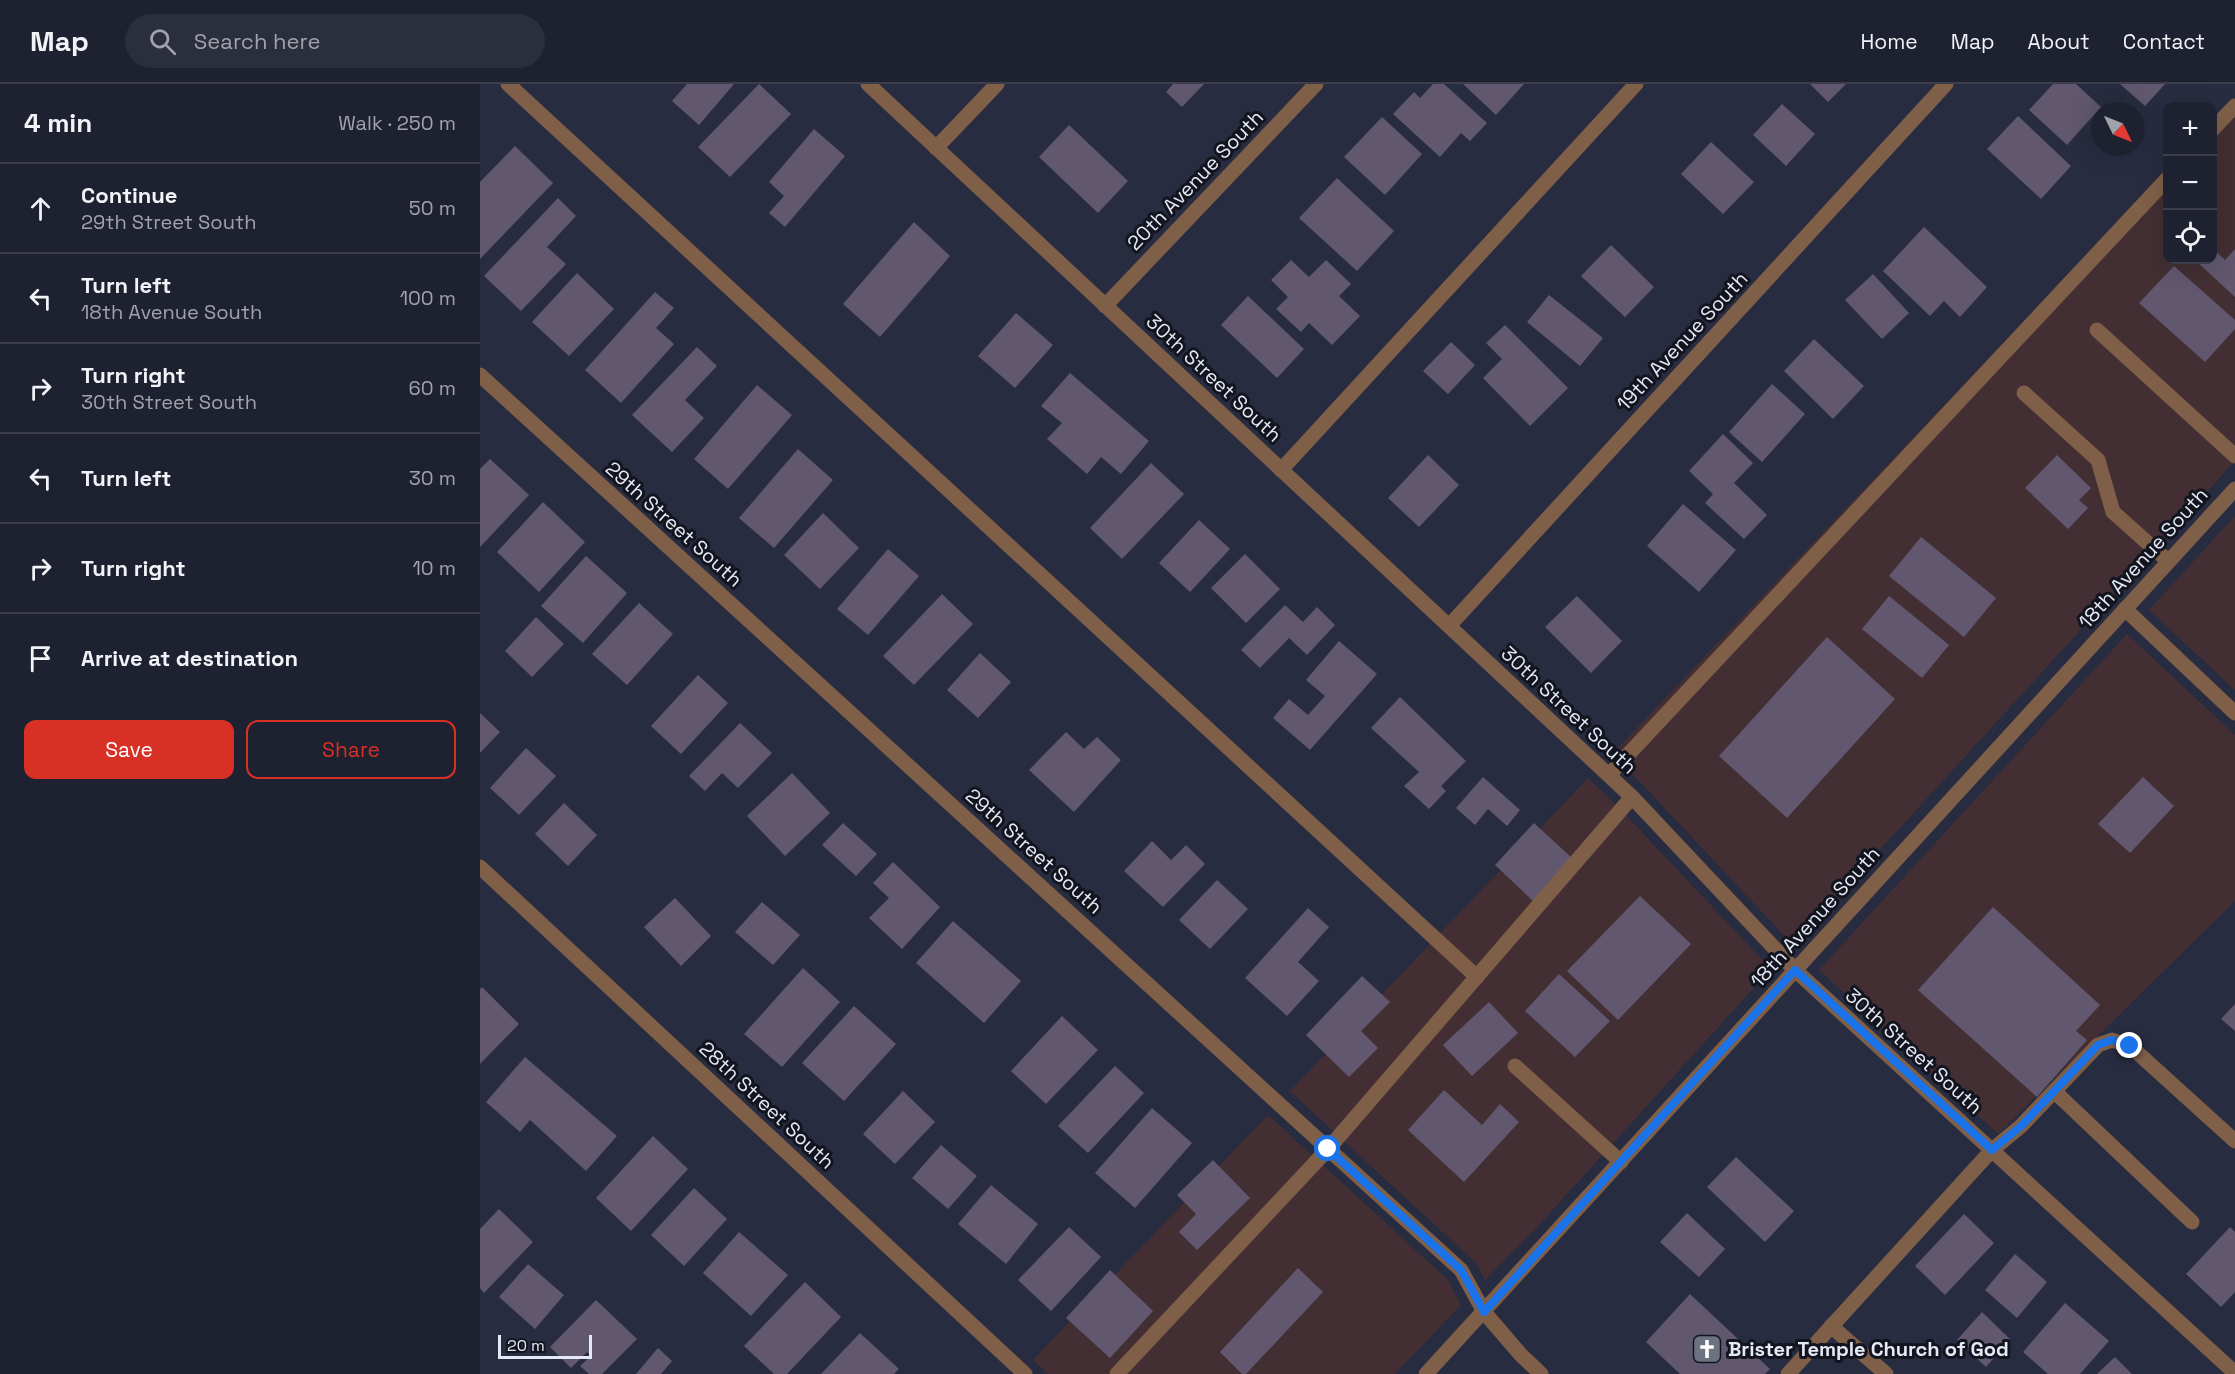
<!DOCTYPE html>
<meta charset="utf-8">
<style>
body{margin:0;font-family:"Space Grotesk",sans-serif;background:#2b2e3c;color:#f1f3f6}
.controls{position:absolute;right:18px;top:18px;display:grid;overflow:hidden;border-radius:12px;box-shadow:0 6px 24px #0002}
.controls button{width:54px;height:54px;display:grid;place-items:center;padding:0;border:0;border-bottom:2px solid #3c3e4c;background:#1e2130;color:#f1f3f6;font:30px sans-serif}
.compass{position:absolute;left:1611px;top:18px;width:54px;height:54px;border-radius:50%;background:#1e2130;box-shadow:0 6px 24px #0002;rotate:133deg}
.scale{position:absolute;left:18px;bottom:15px;width:94px;box-sizing:border-box;padding-left:6px;border:3px solid #e5e9f6;border-top:0;font-size:16px;line-height:21px;white-space:nowrap;color:#e5e9f6;-webkit-text-stroke:4px #13151e;paint-order:stroke}
.stop{position:absolute;width:18px;height:18px;margin:-14px;border:4px solid #1a73e8;border-radius:50%;background:#fff}
.stop.end{background:#1a73e8;border-color:#fff;box-shadow:0 2px 6px #0008}
.list{margin:0;padding:0;list-style:none}
h2{display:flex;justify-content:space-between;align-items:center;height:78px;margin:0;padding:0 24px;font-size:26px}
h2 small{font-size:20px;font-weight:400;color:#a1a3ab}
.list li{display:grid;grid-template-columns:39px 1fr auto;gap:18px;align-items:center;box-sizing:border-box;height:90px;padding:0 24px;border-top:2px solid #3c3e4c}
.list b{display:block;font-size:22px;white-space:nowrap}
.list p{margin:0;font-size:20px;white-space:nowrap;color:#a1a3ab}
.list em{font-size:20px;font-style:normal;color:#a1a3ab}
.actions{display:flex;gap:12px;padding:18px 24px}
.actions a{flex:1;padding:14px 0;border:2px solid #d93025;border-radius:12px;text-align:center;font-size:21px;color:#d93025}
.actions .main{background:#d93025;color:#fff}
.icon{flex:none;width:33px;height:33px;fill:none;stroke:currentColor;stroke-width:2;stroke-linecap:round;stroke-linejoin:round}
.map{position:relative;flex:none;width:1755px;height:1290px;overflow:hidden}
header{display:flex;align-items:center;gap:36px;box-sizing:border-box;height:84px;padding:0 30px;background:#1e2130;border-bottom:2px solid #3c3e4c}
header strong{font-size:28px}
nav{display:flex;gap:33px;margin-inline-start:auto;font-size:21px}
.search{width:420px;height:54px;background:#2b2e3c;display:flex;align-items:center;gap:15px;box-sizing:border-box;padding:0 21px;border-radius:33px;color:#a1a3ab;font-size:22px}
main{display:flex}
aside{flex:1;background:#1e2130}
.map>svg:first-child{display:block}
.commercial{fill:#432f33}
.building{fill:#61586f}
.lines{fill:none;stroke-linecap:round;stroke-linejoin:round}
.minor{stroke:#7f5f48;stroke-width:15}
.route{stroke:#1a73e8;stroke-width:8}
.labels{text-anchor:middle;dominant-baseline:central;stroke-width:6;stroke-linejoin:round;paint-order:stroke}
.street-label{font-size:20px;fill:#e5e9f6;stroke:#13151e}
.poi-label{font-size:20px;font-weight:bold;fill:#e5e9f6;stroke:#13151e;text-anchor:start}
</style>
<header>
<strong>Map</strong>
<div class="search"><svg class="icon" aria-label="search" viewBox="0 0 24 24"><circle cx="10" cy="10" r="6"/><path d="M15 15l6 6"/></svg>Search here</div>
<nav><a>Home</a><a>Map</a><a>About</a><a>Contact</a></nav>
</header>
<main>
<aside>
<h2>4 min<small>Walk · 250 m</small></h2>
<ul class="list">
<li><svg class="icon" aria-label="ahead" viewBox="0 0 24 24"><path d="M12 20V5M6 11l6-6 6 6"/></svg><div><b>Continue</b><p>29th Street South</p></div><em>50 m</em></li>
<li><svg class="icon" aria-label="left" viewBox="0 0 24 24"><path d="M17 20v-9H6M10 6l-5 5 5 5"/></svg><div><b>Turn left</b><p>18th Avenue South</p></div><em>100 m</em></li>
<li><svg class="icon" aria-label="right" viewBox="0 0 24 24"><path d="M7 20v-9h11M14 6l5 5-5 5"/></svg><div><b>Turn right</b><p>30th Street South</p></div><em>60 m</em></li>
<li><svg class="icon" aria-label="left" viewBox="0 0 24 24"><path d="M17 20v-9H6M10 6l-5 5 5 5"/></svg><div><b>Turn left</b></div><em>30 m</em></li>
<li><svg class="icon" aria-label="right" viewBox="0 0 24 24"><path d="M7 20v-9h11M14 6l5 5-5 5"/></svg><div><b>Turn right</b></div><em>10 m</em></li>
<li><svg class="icon" aria-label="arrive" viewBox="0 0 24 24"><path d="M6 21V4h12l-3 4 3 4H6"/></svg><div><b>Arrive at destination</b></div></li>
</ul>
<div class="actions"><a class="main">Save</a><a>Share</a></div>
</aside>
<div class="map">
<svg width="1755" height="1290" viewBox="0 0 1755 1290">
<rect width="100%" height="100%" fill="#282c40"/>
<g class="commercial">
<polygon points="1755,17 1755,377 1313,861 1164,702 1131,671 1687,87 1688,176 1732,176 1733,40"/>
<polygon points="1755,432 1755,606 1669,526"/>
<polygon points="1647,550 1755,651 1755,817 1518,1050 1339,886"/>
<polygon points="1108,694 1140,725 1291,885 1059,1141 1005,1196 996,1179 810,1007"/>
<polygon points="788,1031 968,1196 981,1221 915,1290 568,1290 553,1276"/>
</g>
<g class="building">
<polygon points="207,0 254,0 219,41 192,17"/>
<polygon points="279,0 311,30 250,93 218,63"/>
<polygon points="693,0 724,0 702,23 686,8"/>
<polygon points="953,0 964,0 1007,39 990,57 981,49 960,73 913,30 934,8 940,14"/>
<polygon points="983,0 1044,0 1016,31"/>
<polygon points="1330,0 1366,0 1348,18"/>
<polygon points="1573,0 1596,0 1621,23 1587,61 1549,26"/>
<polygon points="1640,0 1685,0 1665,22"/>
<polygon points="1302,20 1335,50 1306,82 1273,51"/>
<polygon points="1538,32 1591,82 1561,115 1507,65"/>
<polygon points="902,33 942,70 905,111 864,73"/>
<polygon points="589,41 648,97 618,129 559,73"/>
<polygon points="334,45 365,72 305,143 289,129 304,112 289,98"/>
<polygon points="1231,58 1274,98 1243,130 1201,90"/>
<polygon points="35,62 73,99 0,175 0,98"/>
<polygon points="857,94 914,147 877,187 819,134"/>
<polygon points="78,114 96,132 67,163 86,180 41,227 4,192"/>
<polygon points="434,138 470,172 400,253 363,220"/>
<polygon points="1444,143 1507,203 1480,233 1464,217 1450,232 1403,187"/>
<polygon points="1131,161 1174,203 1145,233 1101,192"/>
<polygon points="1732,164 1745,176 1755,165 1755,213 1715,176 1732,176"/>
<polygon points="811,176 829,193 846,176 871,200 859,212 880,232 852,261 829,239 821,248 796,225 808,213 791,196"/>
<polygon points="1694,182 1755,236 1755,245 1725,278 1659,219"/>
<polygon points="97,189 134,225 89,272 52,238"/>
<polygon points="1393,190 1429,229 1402,255 1365,216"/>
<polygon points="175,208 194,224 176,244 194,260 141,319 105,286"/>
<polygon points="1069,211 1123,254 1100,282 1047,238"/>
<polygon points="768,212 824,265 797,294 741,241"/>
<polygon points="536,229 573,261 535,304 498,272"/>
<polygon points="1025,241 1088,304 1050,342 1003,294 1022,275 1006,259"/>
<polygon points="1334,255 1384,302 1353,335 1304,287"/>
<polygon points="971,258 995,281 968,310 943,287"/>
<polygon points="217,263 237,282 205,316 224,334 192,368 152,331"/>
<polygon points="590,289 669,357 641,390 621,373 607,390 567,355 582,339 561,322"/>
<polygon points="1292,300 1325,330 1282,378 1249,348"/>
<polygon points="277,301 312,331 248,405 214,375"/>
<polygon points="1243,350 1273,379 1254,399 1287,431 1264,455 1225,419 1233,410 1209,387"/>
<polygon points="318,365 353,396 294,464 259,434"/>
<polygon points="948,371 979,401 939,443 908,414"/>
<polygon points="1577,371 1611,404 1599,416 1608,424 1588,445 1545,404"/>
<polygon points="10,375 49,411 0,463 0,385"/>
<polygon points="671,379 704,410 642,475 610,444"/>
<polygon points="63,418 105,458 59,508 17,468"/>
<polygon points="1203,420 1256,466 1219,508 1167,462"/>
<polygon points="343,429 379,464 340,505 304,471"/>
<polygon points="719,436 750,465 710,508 679,479"/>
<polygon points="1441,453 1516,514 1484,553 1409,492"/>
<polygon points="408,465 439,492 388,551 357,525"/>
<polygon points="765,470 800,505 766,539 731,504"/>
<polygon points="106,472 147,509 103,559 61,522"/>
<polygon points="462,510 493,540 434,601 403,572"/>
<polygon points="1097,512 1142,557 1111,589 1065,543"/>
<polygon points="1409,512 1469,561 1442,594 1382,545"/>
<polygon points="159,519 193,550 147,601 112,570"/>
<polygon points="805,521 823,538 837,523 855,541 827,571 809,554 780,584 761,566"/>
<polygon points="56,533 84,560 52,593 25,567"/>
<polygon points="1347,553 1415,615 1307,734 1239,672"/>
<polygon points="859,557 897,590 830,666 793,634 809,615 828,631 845,612 826,596"/>
<polygon points="500,569 531,598 498,634 467,606"/>
<polygon points="218,591 248,619 201,670 171,642"/>
<polygon points="920,613 986,677 961,702 966,707 949,725 924,702 939,688 891,644"/>
<polygon points="0,629 20,648 0,669"/>
<polygon points="260,639 292,669 258,704 242,689 225,707 209,692"/>
<polygon points="586,648 604,665 617,653 641,676 594,728 549,686"/>
<polygon points="46,664 76,692 39,731 10,704"/>
<polygon points="312,689 350,729 305,772 267,732"/>
<polygon points="1003,693 1040,726 1027,742 1008,725 995,741 976,724"/>
<polygon points="1663,693 1694,722 1650,769 1618,740"/>
<polygon points="84,719 117,751 88,782 55,750"/>
<polygon points="363,739 397,770 376,792 342,761"/>
<polygon points="1054,739 1092,774 1053,817 1015,781"/>
<polygon points="672,757 691,776 706,761 725,780 683,823 644,787"/>
<polygon points="413,778 460,823 422,865 389,834 409,814 393,799"/>
<polygon points="737,796 768,825 730,865 699,836"/>
<polygon points="1160,812 1211,860 1138,936 1087,887"/>
<polygon points="195,814 231,852 201,882 164,843"/>
<polygon points="282,818 320,851 293,881 255,848"/>
<polygon points="1513,823 1620,921 1596,947 1607,956 1557,1013 1438,906"/>
<polygon points="828,824 849,843 818,878 839,897 807,932 765,894"/>
<polygon points="473,837 541,897 504,939 436,879"/>
<polygon points="323,884 360,918 302,983 264,950"/>
<polygon points="1079,890 1130,937 1095,973 1045,927"/>
<polygon points="882,892 910,918 881,947 898,964 869,993 826,951"/>
<polygon points="2,903 39,940 0,980 0,905"/>
<polygon points="1009,918 1038,949 992,992 963,961"/>
<polygon points="1755,920 1755,947 1741,935"/>
<polygon points="374,922 416,960 364,1017 322,979"/>
<polygon points="582,932 618,966 566,1020 531,987"/>
<polygon points="45,973 137,1052 106,1087 50,1036 40,1048 6,1018"/>
<polygon points="635,982 664,1009 608,1069 578,1042"/>
<polygon points="964,1006 1002,1041 1020,1020 1039,1038 984,1098 928,1046"/>
<polygon points="423,1007 455,1038 415,1080 383,1050"/>
<polygon points="672,1024 712,1059 655,1124 615,1089"/>
<polygon points="173,1052 208,1085 151,1147 116,1114"/>
<polygon points="461,1061 497,1092 468,1125 432,1094"/>
<polygon points="1256,1073 1314,1127 1285,1158 1227,1103"/>
<polygon points="733,1076 770,1114 717,1166 699,1148 716,1130 697,1111"/>
<polygon points="511,1101 558,1140 526,1180 478,1140"/>
<polygon points="214,1104 247,1135 204,1182 171,1151"/>
<polygon points="19,1125 53,1158 4,1209 0,1204 0,1145"/>
<polygon points="1207,1129 1245,1165 1219,1193 1180,1158"/>
<polygon points="1484,1130 1514,1159 1465,1211 1435,1182"/>
<polygon points="589,1143 621,1173 571,1227 538,1196"/>
<polygon points="1750,1143 1755,1148 1755,1208 1741,1223 1706,1190"/>
<polygon points="259,1148 308,1191 271,1232 223,1189"/>
<polygon points="1535,1170 1567,1198 1537,1234 1505,1206"/>
<polygon points="48,1180 84,1211 55,1245 19,1213"/>
<polygon points="818,1184 843,1208 766,1290 762,1290 740,1268"/>
<polygon points="630,1186 673,1227 630,1274 586,1234"/>
<polygon points="325,1198 361,1233 307,1290 294,1290 264,1262"/>
<polygon points="1210,1210 1290,1285 1285,1290 1200,1290 1166,1258"/>
<polygon points="116,1216 157,1255 122,1290 109,1290 100,1282 111,1272 107,1268 91,1284 70,1263"/>
<polygon points="1585,1219 1629,1257 1600,1290 1568,1290 1543,1268"/>
<polygon points="1502,1228 1530,1255 1506,1283 1477,1256"/>
<polygon points="380,1249 419,1285 414,1290 341,1290"/>
<polygon points="178,1264 192,1277 181,1290 156,1290"/>
<polygon points="1635,1273 1652,1290 1617,1290"/>
</g>
<g class="lines">
<g class="minor">
<polyline points="28,0 997,893"/>
<polyline points="388,0 1152,713 1315,886 1755,1289"/>
<polyline points="1732,46 1755,22"/>
<polyline points="456,64 517,0"/>
<polyline points="625,222 836,0"/>
<polyline points="1617,246 1755,372"/>
<polyline points="0,291 981,1186 1004,1228 1041,1271 1061,1290"/>
<polyline points="1544,309 1618,376 1633,428 1688,477"/>
<polyline points="801,386 1156,0"/>
<polyline points="1645,525 1755,629"/>
<polyline points="969,542 1466,0"/>
<polyline points="1129,691 1688,94"/>
<polyline points="0,783 545,1290"/>
<polyline points="1035,982 1141,1078"/>
<polyline points="1574,1007 1712,1138"/>
<polyline points="1351,1242 1406,1290"/>
<polyline points="637,1290 848,1065 1152,713"/>
<polyline points="946,1290 1755,405"/>
<polyline points="1308,1290 1512,1066 1541,1042 1618,961 1632,956 1650,962 1755,1057"/>
</g>
</g>
<g class="lines">
<polyline class="route" points="848,1065 981,1186 1004,1228 1315,886 1512,1066 1541,1042 1618,961 1632,956 1650,962"/>
</g>
<defs>
<g id="church-square" transform="scale(1.5)"><rect x="-9" y="-9" width="18" height="18" rx="4" fill="#6b7280" stroke="#13151e"/><path d="M-1.2-6h2.4v3.5h3.3v2.4h-3.3V6h-2.4V-.1h-3.3v-2.4h3.3Z" fill="#fff"/></g>
</defs>
<g fill-rule="evenodd">
<use href="#church-square" x="1227" y="1265"/>
</g>
<g class="labels">
<g class="street-label">
<text transform="translate(715 96) rotate(-46)">20th Avenue South</text>
<text transform="translate(1202 257) rotate(-47)">19th Avenue South</text>
<text transform="translate(734 294) rotate(43)">30th Street South</text>
<text transform="translate(194 440) rotate(42)">29th Street South</text>
<text transform="translate(1663 474) rotate(-48)">18th Avenue South</text>
<text transform="translate(1089 626) rotate(43)">30th Street South</text>
<text transform="translate(554 767) rotate(42)">29th Street South</text>
<text transform="translate(1335 833) rotate(-48)">18th Avenue South</text>
<text transform="translate(1434 967) rotate(42)">30th Street South</text>
<text transform="translate(287 1021) rotate(43)">28th Street South</text>
</g>
<g class="poi-label">
<text x="1248" y="1265">Brister Temple Church of God</text>
</g>
</g>
</svg>
<div class="controls">
<button>+</button>
<button>−</button>
<button><svg class="icon" aria-label="locate" viewBox="0 0 24 24"><circle cx="12" cy="12" r="6"/><path d="M12 2v4M12 18v4M2 12h4M18 12h4"/></svg></button>
</div>
<svg class="compass" viewBox="-18 -18 36 36"><path d="M0-13l5 13h-10z" fill="#e53935"/><path d="M0 13l5-13h-10z" fill="#a1a3ab"/></svg>
<div class="scale">20 m</div>
<div class="stop" style="left:848px;top:1065px"></div>
<div class="stop end" style="left:1650px;top:962px"></div>
</div>
</main>
